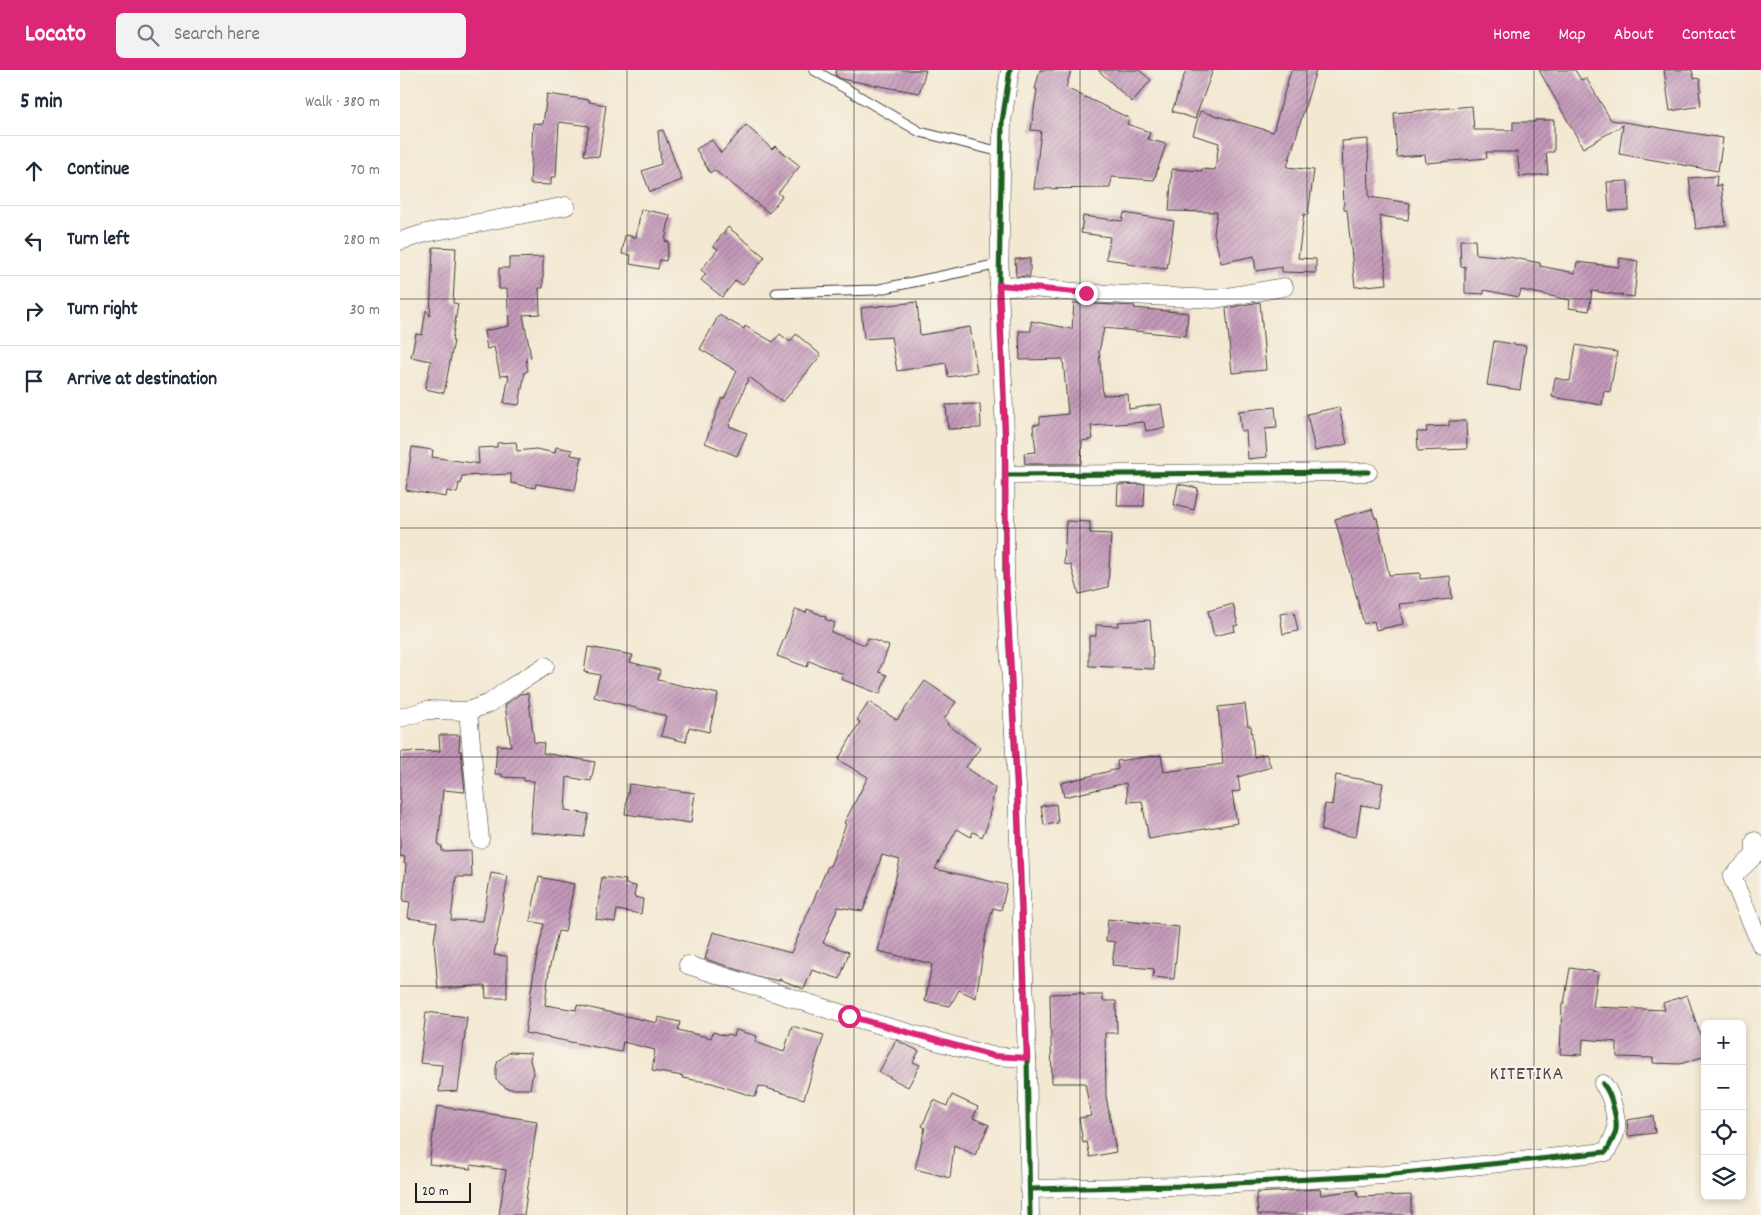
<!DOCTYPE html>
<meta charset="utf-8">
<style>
body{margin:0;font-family:Dekko,sans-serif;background:#f2f2f3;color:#1f2937}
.controls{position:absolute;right:15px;bottom:15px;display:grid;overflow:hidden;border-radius:8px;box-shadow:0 2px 8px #0003}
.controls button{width:45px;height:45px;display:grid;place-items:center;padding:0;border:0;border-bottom:1px solid #e0e1e3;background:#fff;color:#1f2937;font:25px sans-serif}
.scale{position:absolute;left:15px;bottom:12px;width:56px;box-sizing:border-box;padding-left:5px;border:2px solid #1c1c1c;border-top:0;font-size:14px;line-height:18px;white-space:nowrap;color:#1c1c1c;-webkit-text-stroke:4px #f7f3e8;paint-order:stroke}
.stop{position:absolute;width:15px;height:15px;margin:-11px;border:4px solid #db2777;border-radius:50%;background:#fff}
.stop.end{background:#db2777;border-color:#fff;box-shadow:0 1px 5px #0008}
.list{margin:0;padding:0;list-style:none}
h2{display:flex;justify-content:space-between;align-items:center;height:65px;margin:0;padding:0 20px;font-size:21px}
h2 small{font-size:16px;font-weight:400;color:#747a83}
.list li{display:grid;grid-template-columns:32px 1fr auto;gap:15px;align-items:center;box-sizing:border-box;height:70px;padding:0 20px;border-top:1px solid #e0e1e3}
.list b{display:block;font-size:19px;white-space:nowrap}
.list em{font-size:16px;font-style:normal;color:#747a83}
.icon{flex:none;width:28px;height:28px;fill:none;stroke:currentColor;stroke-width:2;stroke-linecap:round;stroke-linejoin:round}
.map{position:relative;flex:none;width:1361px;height:1145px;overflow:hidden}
header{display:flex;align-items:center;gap:30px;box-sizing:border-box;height:70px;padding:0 25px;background:#db2777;color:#fff}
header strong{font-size:24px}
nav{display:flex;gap:28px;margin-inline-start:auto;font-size:18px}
.search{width:350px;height:45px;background:#f2f2f3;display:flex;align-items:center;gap:12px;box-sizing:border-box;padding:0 18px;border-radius:8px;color:#747a83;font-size:19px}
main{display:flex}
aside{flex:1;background:#fff}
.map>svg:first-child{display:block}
.building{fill:url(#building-hatch)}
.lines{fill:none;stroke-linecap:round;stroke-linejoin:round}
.service-casing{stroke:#3c3b37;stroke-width:11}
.minor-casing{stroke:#3c3b37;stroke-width:19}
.service{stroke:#fff;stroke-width:9}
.minor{stroke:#fff;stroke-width:18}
.cycleway-casing{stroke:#f7f3e8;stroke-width:8}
.cycleway{stroke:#1b5e20;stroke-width:5}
.route{stroke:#db2777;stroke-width:6}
.grid{fill:none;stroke:#1c1c1c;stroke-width:1;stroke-opacity:0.55}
.labels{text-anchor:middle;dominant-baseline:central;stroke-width:4;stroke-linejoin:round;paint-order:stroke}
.quarter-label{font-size:20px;letter-spacing:1px;fill:#574853;stroke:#f7f3e8}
</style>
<header>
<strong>Locato</strong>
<div class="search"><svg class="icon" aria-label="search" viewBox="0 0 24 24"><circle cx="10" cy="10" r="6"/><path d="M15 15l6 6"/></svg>Search here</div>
<nav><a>Home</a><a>Map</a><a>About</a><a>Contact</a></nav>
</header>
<main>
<aside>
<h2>5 min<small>Walk · 380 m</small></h2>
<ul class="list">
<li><svg class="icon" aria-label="ahead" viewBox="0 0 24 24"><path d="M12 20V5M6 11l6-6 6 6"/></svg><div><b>Continue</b></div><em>70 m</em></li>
<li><svg class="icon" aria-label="left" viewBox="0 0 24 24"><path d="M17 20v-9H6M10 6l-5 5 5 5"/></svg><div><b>Turn left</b></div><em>280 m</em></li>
<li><svg class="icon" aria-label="right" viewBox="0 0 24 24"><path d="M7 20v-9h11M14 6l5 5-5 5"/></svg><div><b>Turn right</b></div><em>30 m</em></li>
<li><svg class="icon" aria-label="arrive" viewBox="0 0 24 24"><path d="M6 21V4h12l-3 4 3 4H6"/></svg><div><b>Arrive at destination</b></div></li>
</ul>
</aside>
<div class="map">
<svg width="1361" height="1145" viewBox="0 0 1361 1145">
<defs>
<pattern id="building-hatch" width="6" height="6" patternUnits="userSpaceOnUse" patternTransform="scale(1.25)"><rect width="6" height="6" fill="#c499ba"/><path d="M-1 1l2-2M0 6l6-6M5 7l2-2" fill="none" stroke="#9e7c96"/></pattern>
</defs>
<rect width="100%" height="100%" fill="#f7f3e8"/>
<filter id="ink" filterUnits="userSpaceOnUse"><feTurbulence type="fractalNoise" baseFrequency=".02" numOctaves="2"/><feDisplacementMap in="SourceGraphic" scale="10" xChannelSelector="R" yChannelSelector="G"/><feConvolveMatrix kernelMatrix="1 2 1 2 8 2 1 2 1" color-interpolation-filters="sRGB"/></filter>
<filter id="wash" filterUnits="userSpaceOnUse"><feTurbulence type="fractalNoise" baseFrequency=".0096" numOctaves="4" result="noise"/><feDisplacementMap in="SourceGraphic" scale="20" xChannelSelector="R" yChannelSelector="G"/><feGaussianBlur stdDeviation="1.12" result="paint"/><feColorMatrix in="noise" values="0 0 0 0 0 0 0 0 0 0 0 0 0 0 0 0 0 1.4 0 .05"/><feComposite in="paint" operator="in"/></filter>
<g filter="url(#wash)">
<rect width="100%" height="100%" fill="#f3e8d2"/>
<g id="blocks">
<g class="building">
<polygon points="436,0 526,0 519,23 441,9 435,5"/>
<polygon points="640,0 671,0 666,18 729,48 727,54 750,62 748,69 766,74 754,110 712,107 710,118 634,119 641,61 631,60 637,19 635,19"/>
<polygon points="698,0 739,0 751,10 732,32"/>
<polygon points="786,0 813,0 795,49 772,41"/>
<polygon points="891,0 916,0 887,97 914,100 908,145 904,144 898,188 916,189 916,203 882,202 882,197 856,201 854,186 821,193 814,163 817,142 769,141 772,99 802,101 802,99 815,100 819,73 793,65 800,41 873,62"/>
<polygon points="1139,0 1175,0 1181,10 1186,8 1211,50 1323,68 1318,101 1219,84 1223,55 1183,78"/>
<polygon points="1264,0 1292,0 1294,8 1300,9 1301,21 1299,21 1301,36 1270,41"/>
<polygon points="147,24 190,30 189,32 206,35 199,87 184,85 189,56 159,52 156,107 151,107 151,115 130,114 133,53 143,54"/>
<polygon points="1072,36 1074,60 1113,60 1113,52 1135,52 1135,50 1154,50 1154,82 1146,82 1148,104 1120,107 1117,82 1086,82 1087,88 1026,93 1025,85 997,87 994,43"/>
<polygon points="346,55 372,79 375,76 400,96 378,123 382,126 369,143 314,100 310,103 296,79 312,70 321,83"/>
<polygon points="263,60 282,110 250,122 242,101 261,94 258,61"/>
<polygon points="968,69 969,127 1010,133 1008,150 980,146 987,214 955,217 947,140 944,140 942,71"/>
<polygon points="1317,106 1316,116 1321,115 1326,155 1296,159 1289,108"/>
<polygon points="1228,111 1229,140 1209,141 1207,112"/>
<polygon points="241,139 270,145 265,171 269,172 266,191 260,190 258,199 230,194 231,185 222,184 225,165 236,167"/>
<polygon points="724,143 774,151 767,199 727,194 727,192 706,189 710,167 681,163 683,146 722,151"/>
<polygon points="328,157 365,187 342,215 336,210 322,227 301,210 306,204 301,200 318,179 313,176"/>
<polygon points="1060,170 1075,170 1076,184 1109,187 1140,193 1140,196 1175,203 1177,192 1219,197 1220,188 1238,191 1234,227 1192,221 1189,241 1169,238 1170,230 1121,220 1119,227 1084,220 1084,224 1065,223 1065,196 1061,197"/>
<polygon points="33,177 56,178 53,233 58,234 52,271 54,271 44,323 25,319 31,291 11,287 16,264 22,265 26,240 30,246"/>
<polygon points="143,187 143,218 139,218 140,244 123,245 131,287 126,288 128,301 125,302 119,335 104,333 109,305 100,306 94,277 87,279 84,261 109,256 107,219 99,219 99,198 109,198 109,188"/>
<polygon points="630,188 630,207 616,206 615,189"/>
<polygon points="517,232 520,265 570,257 577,302 548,307 546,293 497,301 491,267 464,269 461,238"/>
<polygon points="860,232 866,300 832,303 826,238"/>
<polygon points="674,233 735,236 734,238 788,243 786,266 704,258 699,282 703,325 728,324 729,339 761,334 765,358 746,361 744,352 691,356 693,369 682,371 681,394 625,394 624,383 636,382 633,355 640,354 640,347 668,344 663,289 620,290 619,261 631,261 631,251 672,259"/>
<polygon points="319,245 344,259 345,256 373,272 380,264 390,272 396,264 421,285 383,332 349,307 329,356 347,363 337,386 305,373 322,328 324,329 337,301 300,279"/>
<polygon points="1094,271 1126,276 1120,320 1087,315"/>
<polygon points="1176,275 1217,282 1210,322 1204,321 1202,335 1152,327 1155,308 1170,311"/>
<polygon points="580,334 581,358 548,359 546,335"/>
<polygon points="875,337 877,358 865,359 867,387 848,389 846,361 841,361 839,341"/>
<polygon points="939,337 947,374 915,381 907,344"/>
<polygon points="1049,351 1066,351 1067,379 1018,381 1017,362 1027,362 1026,357 1049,356"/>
<polygon points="116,372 117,381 136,379 155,383 156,377 172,380 171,385 182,387 175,420 136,414 135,418 111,413 111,404 62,406 61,414 59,413 57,423 47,421 46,427 6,420 12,377 33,380 32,387 79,394 78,378 97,377 97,373"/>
<polygon points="745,414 744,436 717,436 718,415"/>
<polygon points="778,414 798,418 794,440 774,435"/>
<polygon points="972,439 975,448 977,448 989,505 1020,503 1020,509 1050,506 1052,529 999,534 1003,554 976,560 974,551 964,554 935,449"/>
<polygon points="666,451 690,452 690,463 711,464 708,517 679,524 671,495 664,494"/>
<polygon points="833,534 838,555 834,556 835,561 814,566 808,541"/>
<polygon points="396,539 406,543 407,539 426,547 425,549 435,553 431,562 465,575 468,568 489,576 479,602 487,605 480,624 441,609 443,604 409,591 407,597 377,586"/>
<polygon points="894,542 898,561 883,564 880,544"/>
<polygon points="750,550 754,599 689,596 689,566 696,566 696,555 718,556 718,552"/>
<polygon points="188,577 233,585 230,592 260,600 258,610 318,624 309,662 289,657 286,672 261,666 266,646 194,627 200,605 184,602"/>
<polygon points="525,611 556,632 544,649 548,652 547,654 580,678 566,697 595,718 587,756 582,767 573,762 571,767 557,759 535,799 607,815 601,840 593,838 586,863 576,928 559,920 550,936 525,931 532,894 478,881 500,790 482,785 463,841 438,837 423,873 449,882 440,909 412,900 404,919 379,909 379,911 357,906 305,889 313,862 391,883 428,796 430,796 446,754 444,753 468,707 438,690 460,652 457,650 469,632 497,650"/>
<polygon points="128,623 134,672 144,673 143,683 195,692 191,711 167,707 165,740 189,744 184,767 130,762 134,711 124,711 124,708 102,707 102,704 95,704 97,675 111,676 105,635 120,624"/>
<polygon points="845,634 848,656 851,656 854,687 866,684 871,697 838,707 840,721 832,722 837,753 749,769 742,731 728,732 726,713 664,727 661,713 718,699 717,691 761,685 764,702 823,694 818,637"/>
<polygon points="39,665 60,665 59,681 61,681 65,722 43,720 38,775 42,776 41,781 71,780 72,807 56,807 51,850 83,851 91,803 108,806 94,885 107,886 107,928 86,928 85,915 38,919 34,871 37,852 8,848 10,832 3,831 6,794 4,793 5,787 0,786 0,682 40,681"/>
<polygon points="936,705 983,713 979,738 961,735 956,767 921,761 925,734 932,735"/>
<polygon points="229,714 295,723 291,753 225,744"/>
<polygon points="656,734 658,753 644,755 641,736"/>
<polygon points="139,807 174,814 165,862 158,861 149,900 145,935 176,940 177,935 257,953 258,947 280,952 278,960 311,968 313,962 326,966 328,964 334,966 336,960 357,966 355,972 384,982 392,956 424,965 404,1029 359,1016 355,1027 312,1013 282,1008 283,1006 252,1001 255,980 223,972 221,982 125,963 134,900 144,854 130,851"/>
<polygon points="202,807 226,810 225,814 236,816 234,827 243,829 241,844 217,840 215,852 196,849"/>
<polygon points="708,849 779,857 774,909 753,907 754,899 712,895 715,872 706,871"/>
<polygon points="1170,898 1198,902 1193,937 1265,940 1263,933 1287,925 1305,979 1305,986 1280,994 1253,993 1253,988 1217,987 1217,972 1183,969 1182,985 1160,984 1162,934 1164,934"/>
<polygon points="682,923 682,925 703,925 703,931 716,931 717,963 705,963 706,1026 716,1082 690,1087 687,1072 683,1073 679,1048 691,1046 685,1013 652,1013 650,924"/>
<polygon points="26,942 67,947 58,1021 39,1022 42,995 20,993"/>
<polygon points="496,970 519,981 513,992 520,995 508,1017 479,1002"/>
<polygon points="110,982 131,983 130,990 133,1001 130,1019 112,1019 106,1018 96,1010 96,997 98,991"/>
<polygon points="552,1025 578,1037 573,1048 589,1055 575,1085 554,1075 550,1108 515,1099 525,1058 522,1056 534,1030 547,1036"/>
<polygon points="37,1036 137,1051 124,1145 99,1145 106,1100 71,1095 71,1099 29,1094"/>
<polygon points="1253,1046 1255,1063 1228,1066 1227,1050"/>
<polygon points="920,1119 921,1125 957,1120 958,1127 1011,1125 1011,1145 858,1145 856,1123"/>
</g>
</g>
</g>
<g filter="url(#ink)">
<use href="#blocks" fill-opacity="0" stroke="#3c3b37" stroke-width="1"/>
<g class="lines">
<g class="service-casing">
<g id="service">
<polyline points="414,0 520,62 601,82"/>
<polyline points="376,223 475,220 599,194"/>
</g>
</g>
<g class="minor-casing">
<g id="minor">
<polyline points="610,0 602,52 599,215 605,364 605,504 617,717 627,988 630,1145"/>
<polyline points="0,171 26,163 166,136"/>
<polyline points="599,215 686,223 815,229 884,217"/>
<polyline points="605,405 968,402"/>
<polyline points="68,641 80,769"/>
<polyline points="0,648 27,640 68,641 90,633 110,618 145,596"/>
<polyline points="1355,771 1355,785 1332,807 1361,875"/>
<polyline points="288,895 449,946 579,983 593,986 627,988"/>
<path d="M 630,1119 L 780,1116 L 985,1105 L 1206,1082 C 1217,1063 1219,1058 1213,1036 C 1211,1027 1209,1021 1203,1014"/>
</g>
</g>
<use href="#service" class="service"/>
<use href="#minor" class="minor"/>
<g class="cycleway-casing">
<g id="cycleway">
<polyline points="610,0 602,52 599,215 605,364 605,504 617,717 627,988 630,1145"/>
<polyline points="605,405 968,402"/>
<path d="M 630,1119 L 780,1116 L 985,1105 L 1206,1082 C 1217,1063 1219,1058 1213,1036 C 1211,1027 1209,1021 1203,1014"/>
</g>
</g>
<use href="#cycleway" class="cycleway"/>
</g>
</g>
<g class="lines" filter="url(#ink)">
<polyline class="route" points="449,946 593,986 627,988 617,717 606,504 605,364 599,215 686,223"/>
</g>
<path class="grid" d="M 227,0 L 227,1145M 454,0 L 454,1145M 680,0 L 680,1145M 907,0 L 907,1145M 1134,0 L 1134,1145M 0,229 L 1361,229M 0,458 L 1361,458M 0,687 L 1361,687M 0,916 L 1361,916"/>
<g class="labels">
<g class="quarter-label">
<text x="1127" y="1005">KITETIKA</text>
</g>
</g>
</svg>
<div class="controls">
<button>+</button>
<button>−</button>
<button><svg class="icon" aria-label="locate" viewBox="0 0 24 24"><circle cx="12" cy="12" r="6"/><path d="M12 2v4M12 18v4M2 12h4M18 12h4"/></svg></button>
<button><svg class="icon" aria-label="layers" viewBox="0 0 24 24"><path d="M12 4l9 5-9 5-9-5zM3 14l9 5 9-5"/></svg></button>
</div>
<div class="scale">20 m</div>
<div class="stop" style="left:449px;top:946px"></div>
<div class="stop end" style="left:686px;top:223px"></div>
</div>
</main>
